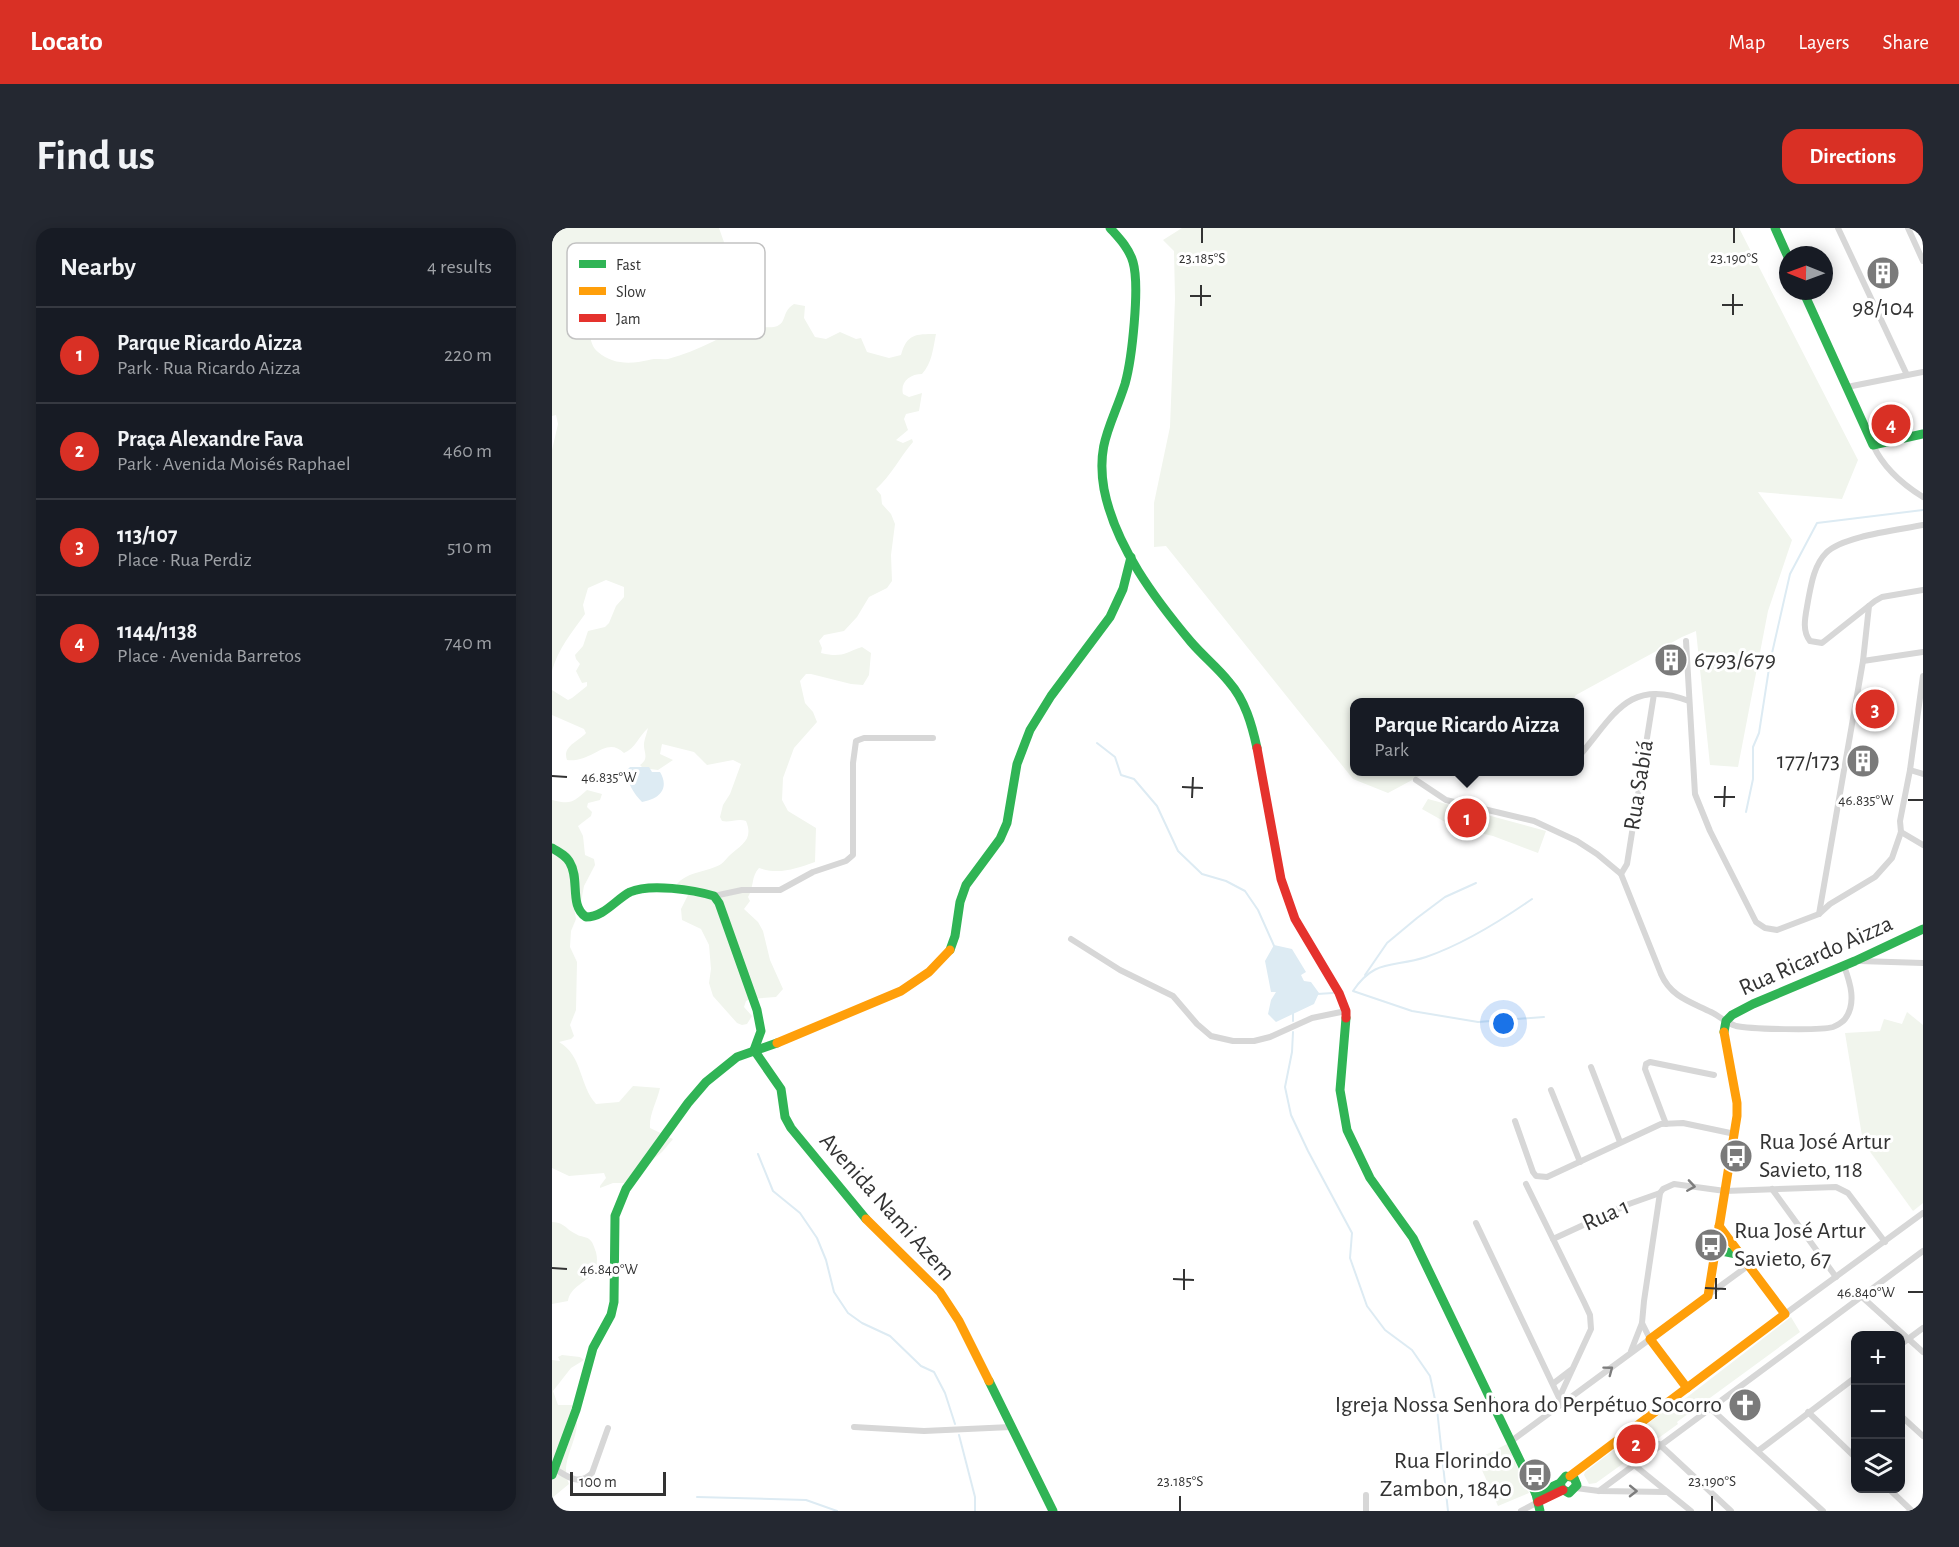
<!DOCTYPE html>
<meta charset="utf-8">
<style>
body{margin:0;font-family:"Alegreya Sans",sans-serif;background:#242831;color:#f1f3f6}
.controls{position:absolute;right:18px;bottom:18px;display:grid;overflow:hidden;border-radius:12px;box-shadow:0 3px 15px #0003}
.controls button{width:54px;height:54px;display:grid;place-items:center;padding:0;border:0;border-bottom:2px solid #363941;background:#171b24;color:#f1f3f6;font:30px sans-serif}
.compass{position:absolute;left:1227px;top:18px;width:54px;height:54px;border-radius:50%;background:#171b24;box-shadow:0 3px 15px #0003;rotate:271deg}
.scale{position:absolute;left:18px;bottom:15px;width:96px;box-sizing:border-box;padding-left:6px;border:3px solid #333;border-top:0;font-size:16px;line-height:21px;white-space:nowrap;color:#333;-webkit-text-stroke:4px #fff;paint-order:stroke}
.you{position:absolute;left:952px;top:796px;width:21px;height:21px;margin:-15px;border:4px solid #fff;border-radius:50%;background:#1a73e8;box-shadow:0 0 0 9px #1a73e833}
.badge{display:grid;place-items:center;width:39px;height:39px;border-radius:50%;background:#d93025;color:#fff;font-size:20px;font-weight:700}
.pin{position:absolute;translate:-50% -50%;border:3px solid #fff;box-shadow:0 2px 6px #0006}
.popup{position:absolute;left:798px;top:470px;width:234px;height:78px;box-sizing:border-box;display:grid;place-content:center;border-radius:12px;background:#171b24;filter:drop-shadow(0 2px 4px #0005);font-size:20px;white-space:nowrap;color:#9ea1a6}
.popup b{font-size:22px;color:#f1f3f6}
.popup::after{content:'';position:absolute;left:50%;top:100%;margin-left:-12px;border:12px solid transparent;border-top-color:#171b24}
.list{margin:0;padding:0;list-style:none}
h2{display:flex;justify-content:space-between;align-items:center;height:78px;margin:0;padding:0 24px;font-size:26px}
h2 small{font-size:20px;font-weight:400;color:#9ea1a6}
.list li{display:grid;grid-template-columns:39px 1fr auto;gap:18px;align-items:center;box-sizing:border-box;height:96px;padding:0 24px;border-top:2px solid #363941}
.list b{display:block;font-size:22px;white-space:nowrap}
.list p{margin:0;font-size:20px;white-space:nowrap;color:#9ea1a6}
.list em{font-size:20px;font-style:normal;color:#9ea1a6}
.icon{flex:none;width:33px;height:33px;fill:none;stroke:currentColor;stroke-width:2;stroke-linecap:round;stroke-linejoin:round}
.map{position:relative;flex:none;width:1371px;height:1283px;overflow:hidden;border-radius:18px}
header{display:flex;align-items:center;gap:36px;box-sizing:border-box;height:84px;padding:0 30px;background:#d93025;color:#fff}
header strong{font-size:28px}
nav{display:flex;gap:33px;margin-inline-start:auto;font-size:21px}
.intro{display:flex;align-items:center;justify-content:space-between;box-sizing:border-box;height:144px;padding:0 36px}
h1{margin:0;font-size:42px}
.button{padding:15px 27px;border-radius:18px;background:#d93025;color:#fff;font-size:21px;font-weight:700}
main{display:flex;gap:36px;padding:0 36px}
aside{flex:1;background:#171b24;border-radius:18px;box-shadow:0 3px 15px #0003}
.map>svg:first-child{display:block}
.green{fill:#f1f5ed}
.water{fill:#ddebf3}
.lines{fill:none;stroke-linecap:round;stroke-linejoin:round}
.stream{stroke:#ddebf3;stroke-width:2}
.street{stroke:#d7d7d7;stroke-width:6}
.fast{stroke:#30b455;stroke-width:9}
.slow{stroke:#ff9f0a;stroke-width:9}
.jam{stroke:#e5322d;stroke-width:9}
.oneway{stroke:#7d7d7d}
.ticks{fill:none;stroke:#333;stroke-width:2}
.labels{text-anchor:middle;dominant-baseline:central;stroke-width:6;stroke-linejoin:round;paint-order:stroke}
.poi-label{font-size:24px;fill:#333;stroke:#fff;text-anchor:start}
.street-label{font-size:24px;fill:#333;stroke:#fff}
.key{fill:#fff;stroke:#c2c2c2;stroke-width:1.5}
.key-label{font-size:16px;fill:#333}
.ticks-label{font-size:15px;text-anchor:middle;fill:#333;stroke:#fff;stroke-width:6;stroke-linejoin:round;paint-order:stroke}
</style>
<header>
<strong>Locato</strong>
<nav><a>Map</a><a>Layers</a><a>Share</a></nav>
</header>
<div class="intro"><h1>Find us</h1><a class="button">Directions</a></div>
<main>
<aside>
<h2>Nearby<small>4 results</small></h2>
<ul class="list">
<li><span class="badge">1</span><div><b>Parque Ricardo Aizza</b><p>Park · Rua Ricardo Aizza</p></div><em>220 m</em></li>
<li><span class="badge">2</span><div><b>Praça Alexandre Fava</b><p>Park · Avenida Moisés Raphael</p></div><em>460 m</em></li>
<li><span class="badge">3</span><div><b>113/107</b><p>Place · Rua Perdiz</p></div><em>510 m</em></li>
<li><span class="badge">4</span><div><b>1144/1138</b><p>Place · Avenida Barretos</p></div><em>740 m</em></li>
</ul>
</aside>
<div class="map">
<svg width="1371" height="1283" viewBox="0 0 1371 1283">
<rect width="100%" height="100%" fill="#fff"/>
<g class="green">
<path d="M 0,0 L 167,0 L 173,17 L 180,23 L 165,29 C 158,46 163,65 151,80 L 127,79 L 119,73 L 119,62 L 125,54 L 122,44 L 91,47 C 87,56 81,69 73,74 C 63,80 48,78 41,90 C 36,100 37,117 46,124 C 61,137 79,136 97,132 C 103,130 110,132 116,131 C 147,123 175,106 203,91 L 210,99 C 240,102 226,85 242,76 L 253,78 L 252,90 L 263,109 L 274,111 L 288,104 L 304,111 L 309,110 L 315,124 L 337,130 L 349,127 C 355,106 363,106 384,106 C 381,121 380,135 370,146 C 358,146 348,154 351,166 L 357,169 L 370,165 L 367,183 L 354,186 L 352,191 L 356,202 L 344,212 L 351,215 L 360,211 L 361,214 C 348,229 339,248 324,261 L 329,267 L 330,276 L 339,286 L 343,296 L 339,327 L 340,353 L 335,360 L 317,369 L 305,389 L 292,403 L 272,407 L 267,413 L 270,420 L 269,425 C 290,430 292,425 310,419 L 319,425 L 317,447 L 311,457 L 299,456 L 259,446 L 254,446 L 248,453 L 253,475 L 261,484 L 265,494 L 242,520 L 231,550 L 230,572 L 236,583 L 264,600 L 263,634 C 243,641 227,647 207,640 C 199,648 202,660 196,669 L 198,673 L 192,681 L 206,694 L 211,703 L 218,732 L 231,761 L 224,769 L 198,771 L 194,773 L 192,779 L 200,788 L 195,796 L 190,797 L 185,795 L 161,768 L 157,755 L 159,741 L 157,717 L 149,701 L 130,692 L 129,681 L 137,665 L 126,659 L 125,656 C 134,645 151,644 163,639 C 170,637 173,632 178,627 C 189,617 202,612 194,593 C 186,590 178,595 170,593 L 168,589 L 171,577 L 178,566 L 189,536 L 181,532 L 155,537 L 142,524 L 110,516 L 108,526 L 121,532 L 106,542 L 91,540 L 88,537 C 98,530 91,524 92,515 C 93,509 95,505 96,500 C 87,508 83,521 72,525 C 54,507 41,535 15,532 C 10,518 26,514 34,505 L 32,501 L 0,487 L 0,462 L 16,472 L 20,470 L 35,458 L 35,454 L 30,455 L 24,443 L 28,436 L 24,431 L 23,427 L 31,418 L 36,403 L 53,399 L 57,395 L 64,378 L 72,369 L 72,359 L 54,352 L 36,360 L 31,377 L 33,386 C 20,404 6,421 0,443 L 0,222 L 6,196 L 4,187 L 0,188 Z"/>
<polygon points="630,0 1187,0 1306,232 1290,271 1206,264 1240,312 1216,383 1186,539 1158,537 1144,403 1130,409 1024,467 1019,474 802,474 802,544 875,544 836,565 801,551 614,318 602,319 602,275 618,199 623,71 622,23 611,12"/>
<path d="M 35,562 L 50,566 L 48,572 L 36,575 L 35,579 L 40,584 L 39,588 L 26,598 L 31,608 L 33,627 L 42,631 L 43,637 L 32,658 L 29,674 L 22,680 L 24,691 L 19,703 L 18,719 L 25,734 L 24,782 L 18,797 L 22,808 L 19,811 L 7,814 C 31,828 27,857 44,876 L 67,874 L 81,858 L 108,860 C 105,874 97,886 98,900 L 121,911 L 110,924 L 73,955 L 61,955 L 48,960 L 48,958 L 54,950 L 52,945 L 17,948 L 0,940 L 0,572 C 20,577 21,574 35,562 Z"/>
<polygon points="876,571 994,603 986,625 941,608 902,599 870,581"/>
<polygon points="1355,784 1371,797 1371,975 1361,983 1311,914 1293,805 1328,803 1332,791 1350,796"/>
<path d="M 0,994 C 14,995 13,1001 24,1006 C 28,1009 33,1008 37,1011 C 41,1014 42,1019 44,1024 C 51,1054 19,1052 16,1073 L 0,1076 Z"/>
<polygon points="1239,1089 1248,1104 1125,1194 1126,1196 1044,1255 1037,1256 1032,1247 1033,1244 1115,1181 1117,1183"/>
<path d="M 10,1127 L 28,1129 L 32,1132 L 19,1140 L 1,1163 L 6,1177 L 20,1177 C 37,1204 4,1230 17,1256 L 0,1270 L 0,1132 L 8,1133 L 6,1129 Z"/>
<polygon points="955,1216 977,1265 946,1278 925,1231"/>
</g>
<g class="water">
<path d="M 78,539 L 97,539 L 100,544 L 108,544 C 118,561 107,571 90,574 C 81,565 77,556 73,544 Z"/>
<polygon points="722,717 740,721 754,744 749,747 752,753 759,754 767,765 762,776 724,794 716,786 719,772 724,764 719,764 713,733"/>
</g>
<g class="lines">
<g class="stream">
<polyline points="545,515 563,529 569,547 582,551 605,578 626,623 650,646 674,653 693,663 706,682 723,720"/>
<polyline points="1194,584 1201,551 1201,519 1207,505 1218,434 1238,346 1265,295 1371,282"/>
<path d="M 980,671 C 947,694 912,716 874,729 C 841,740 823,730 801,763 L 860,783 L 926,794 L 992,789"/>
<polyline points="813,747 835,715 865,690 893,669 924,655"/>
<polyline points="765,766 781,765"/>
<polyline points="741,793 741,785"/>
<polyline points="741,804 740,824 733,859 739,887 756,923 800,1005 798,1030 815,1078 833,1102 860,1122 878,1148 885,1181 896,1283"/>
<polyline points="206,926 221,963 248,985 265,1010 274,1032 282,1064 296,1085 310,1095 338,1108 369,1138 382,1144 393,1165 403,1196"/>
<polyline points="407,1207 423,1269 423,1283"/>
<polyline points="145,1269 254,1272 285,1283"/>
</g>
<g class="street">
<polyline points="1286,0 1355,147"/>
<polyline points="1356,0 1371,33"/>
<polyline points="1295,159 1371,144"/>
<path d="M 1321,217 C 1331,239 1350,256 1371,269"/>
<path d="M 1371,297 C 1347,302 1290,308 1274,325 C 1262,337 1259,357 1256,373 C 1254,386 1249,402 1258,413 L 1270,415 L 1323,373 L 1330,369 L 1371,362"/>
<polyline points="1134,413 1143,566 1158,603 1204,694 1213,700 1225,702 1267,686 1278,676 1323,649 1340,630 1349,604 1348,593 1358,542 1371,448"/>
<polyline points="1311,433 1371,424"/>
<path d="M 1028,527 C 1061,489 1076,449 1137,473"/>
<polyline points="1358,542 1371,546"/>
<path d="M 864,552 L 894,572 L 982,593 L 1025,613 L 1045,626 L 1069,646 L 1109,746 C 1119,769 1139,774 1159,784 C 1167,788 1175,795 1184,798 C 1197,801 1268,803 1281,799 C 1284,798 1291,794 1293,791 C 1305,775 1298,754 1292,738"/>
<polyline points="1349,604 1371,617"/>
<polyline points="1069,646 1075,636 1102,466"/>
<polyline points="162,668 190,662 228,662 261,644 294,633 301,627 301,535 304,513 312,510 381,510"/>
<polyline points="1267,686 1311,433 1317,378"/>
<polyline points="519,711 568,742 621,768 645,796 659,808 681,813 702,813 718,809 760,790 794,783"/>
<polyline points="1307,733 1371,735"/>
<polyline points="1039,839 1068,914"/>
<polyline points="999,862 1028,934"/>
<polyline points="963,893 981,944 984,948 995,949 1109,896 1131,895 1183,906"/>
<polyline points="1114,896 1093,841 1094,836 1098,834 1162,847"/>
<polyline points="974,956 1032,1074 1038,1087 1039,1101 1008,1168"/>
<polyline points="1220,961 1284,1049"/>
<polyline points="924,995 1010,1176"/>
<polyline points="1001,1011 1077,976 1108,965 1111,961 1122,956 1173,963 1284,959 1296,965 1333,1014"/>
<polyline points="1156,1067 1197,1037"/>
<polyline points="1309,1068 1371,1124"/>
<polyline points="1233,1086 1371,985"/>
<polyline points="1348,1117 1371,1100"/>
<polyline points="1079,1123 1090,1095 1092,1073 1108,965"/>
<polyline points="1002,1155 1019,1142"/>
<polyline points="1158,1180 1271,1283"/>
<polyline points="1256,1184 1304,1230"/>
<polyline points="1348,1187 1371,1208"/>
<polyline points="302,1199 372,1203 459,1199"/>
<polyline points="958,1214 1098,1111 1090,1095"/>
<polyline points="1107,1216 1179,1283"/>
<polyline points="1206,1223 1304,1149"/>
<polyline points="1081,1236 1139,1283"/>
<path d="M 3,1241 C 16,1249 27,1258 40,1245 L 56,1200"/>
<polyline points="1024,1260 1047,1263 1115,1264"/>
<polyline points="1336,1260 1360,1283"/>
<polyline points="1047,1263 1371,1023"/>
<polyline points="814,1267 814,1283"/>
<polyline points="969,1283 986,1274"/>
</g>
<g class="fast">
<path d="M 558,0 C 567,10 577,20 581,34 C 588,58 580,131 573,156 C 560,197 544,215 552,261 C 563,318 603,371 639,414 C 651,428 666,440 677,454 C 693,472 700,497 705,520"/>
<polyline points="1223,0 1236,29"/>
<polyline points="1251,63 1321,217 1371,206"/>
<path d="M 0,620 C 7,624 15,628 18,635 C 28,651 17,678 34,689 C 52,689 63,672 78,664 C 98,655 142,662 162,668 L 167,675 L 205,782 L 209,803 L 202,822 L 229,861 L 233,889 L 239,900 L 314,991"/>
<polyline points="398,722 403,708 408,674 414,657 448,611 455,595 465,536 478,502 499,468 558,389 571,361 579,329"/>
<polyline points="794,790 788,862 795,902 818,950 861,1010 984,1266 988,1283"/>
<polyline points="1172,804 1174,793 1180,787 1201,776 1303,733 1371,701"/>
<polyline points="1161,1030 1170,1023 1189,1027"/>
<polyline points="437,1153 501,1283"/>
<polyline points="0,1247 24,1182 41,1120 59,1087 62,1074 63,988 74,961 136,875 154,854 185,829 225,815"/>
<polyline points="984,1266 1008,1255 1014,1248 1022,1250 1025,1257 1017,1265 1010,1261 1008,1255"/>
</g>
<g class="slow">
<polyline points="225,815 349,763 377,744 398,722"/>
<polyline points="314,991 388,1064 407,1093 437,1153"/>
<polyline points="1135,1160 1098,1111 1156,1068 1185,888 1185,875 1172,804"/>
<polyline points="1018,1248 1233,1086 1167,998"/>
</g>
<g class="jam">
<polyline points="705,520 729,651 743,691 787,765 794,783 794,790"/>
<polyline points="986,1274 1011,1262"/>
</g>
</g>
<defs><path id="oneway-chevron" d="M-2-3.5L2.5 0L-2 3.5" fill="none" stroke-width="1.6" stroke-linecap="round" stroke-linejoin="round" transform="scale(1.5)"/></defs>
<g class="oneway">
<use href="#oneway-chevron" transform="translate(1139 958) rotate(9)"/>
<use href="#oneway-chevron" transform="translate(1057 1142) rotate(-37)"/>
<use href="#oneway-chevron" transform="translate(1081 1263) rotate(1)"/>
</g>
<path class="ticks" d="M 650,15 L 650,0M 1182,15 L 1182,0M 638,68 L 659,68M 1170,77 L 1191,77M 649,78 L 649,57M 1181,87 L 1181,66M 0,548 L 15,549M 630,559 L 651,560M 1162,569 L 1183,569M 640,570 L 641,549M 1356,572 L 1371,572M 1172,579 L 1173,558M 0,1040 L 15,1041M 621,1051 L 642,1052M 1153,1060 L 1174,1061M 632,1062 L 632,1041M 1356,1064 L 1371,1064M 1164,1071 L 1164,1050M 628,1283 L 628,1268M 1160,1283 L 1160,1268"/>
<defs>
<g id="building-disc" transform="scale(1.725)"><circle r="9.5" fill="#7a7a7a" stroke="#fff"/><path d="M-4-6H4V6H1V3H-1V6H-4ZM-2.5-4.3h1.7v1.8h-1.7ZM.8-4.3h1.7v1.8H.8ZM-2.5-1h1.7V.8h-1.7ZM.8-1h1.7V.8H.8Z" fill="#fff"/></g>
<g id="bus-disc" transform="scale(1.725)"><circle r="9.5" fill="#7a7a7a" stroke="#fff"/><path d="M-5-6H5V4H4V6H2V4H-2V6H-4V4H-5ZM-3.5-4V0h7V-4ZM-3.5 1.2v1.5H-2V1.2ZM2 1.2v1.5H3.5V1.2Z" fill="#fff"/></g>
<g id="church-disc" transform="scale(1.725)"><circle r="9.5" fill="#7a7a7a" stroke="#fff"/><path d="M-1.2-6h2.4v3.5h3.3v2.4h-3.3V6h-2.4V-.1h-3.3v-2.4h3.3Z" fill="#fff"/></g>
</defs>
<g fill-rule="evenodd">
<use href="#building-disc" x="1331" y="45"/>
<use href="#building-disc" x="1119" y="432"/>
<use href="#building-disc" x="1311" y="533"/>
<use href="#bus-disc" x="1184" y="928"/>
<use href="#bus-disc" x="1159" y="1017"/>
<use href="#church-disc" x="1193" y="1177"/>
<use href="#bus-disc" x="983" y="1247"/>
</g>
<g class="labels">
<g class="poi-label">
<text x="1331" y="80" text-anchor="middle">98/104</text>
<text x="1142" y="432">6793/679</text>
<text x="1288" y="533" text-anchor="end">177/173</text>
<text x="1207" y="914">Rua José Artur<tspan x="1207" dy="28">Savieto, 118</tspan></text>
<text x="1182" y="1003">Rua José Artur<tspan x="1182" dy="28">Savieto, 67</tspan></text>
<text x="1170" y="1177" text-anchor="end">Igreja Nossa Senhora do Perpétuo Socorro</text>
<text x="960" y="1233" text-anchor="end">Rua Florindo<tspan x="960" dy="28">Zambon, 1840</tspan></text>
</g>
<g class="street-label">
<text transform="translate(1087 557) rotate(-81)">Rua Sabiá</text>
<text transform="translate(1264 728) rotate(-24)">Rua Ricardo Aizza</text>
<text transform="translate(335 979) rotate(48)">Avenida Nami Azem</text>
<text transform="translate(1054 987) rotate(-24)">Rua 1</text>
</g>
</g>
<rect x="15" y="15" width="198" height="96" rx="9" class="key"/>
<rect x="27" y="32" width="27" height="8" fill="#30b455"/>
<rect x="27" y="59" width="27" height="8" fill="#ff9f0a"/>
<rect x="27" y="86" width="27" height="8" fill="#e5322d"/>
<g class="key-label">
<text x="64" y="42">Fast</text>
<text x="64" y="69">Slow</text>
<text x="64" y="96">Jam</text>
</g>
<g class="ticks-label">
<text x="650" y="35">23.185°S</text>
<text x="1182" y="35">23.190°S</text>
<text x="57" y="554">46.835°W</text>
<text x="1314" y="577">46.835°W</text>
<text x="57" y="1046">46.840°W</text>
<text x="1314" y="1069">46.840°W</text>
<text x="628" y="1258">23.185°S</text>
<text x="1160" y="1258">23.190°S</text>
</g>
</svg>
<div class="controls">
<button>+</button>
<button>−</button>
<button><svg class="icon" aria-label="layers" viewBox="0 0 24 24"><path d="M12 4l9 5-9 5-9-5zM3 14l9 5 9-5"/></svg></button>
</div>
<svg class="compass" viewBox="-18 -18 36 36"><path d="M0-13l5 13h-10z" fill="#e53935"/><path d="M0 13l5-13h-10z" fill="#9ea1a6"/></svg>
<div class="scale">100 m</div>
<div class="you"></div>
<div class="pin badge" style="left:915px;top:590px">1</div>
<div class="popup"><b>Parque Ricardo Aizza</b>Park</div>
<div class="pin badge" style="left:1084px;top:1216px">2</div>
<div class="pin badge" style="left:1323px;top:481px">3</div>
<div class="pin badge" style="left:1339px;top:196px">4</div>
</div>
</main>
